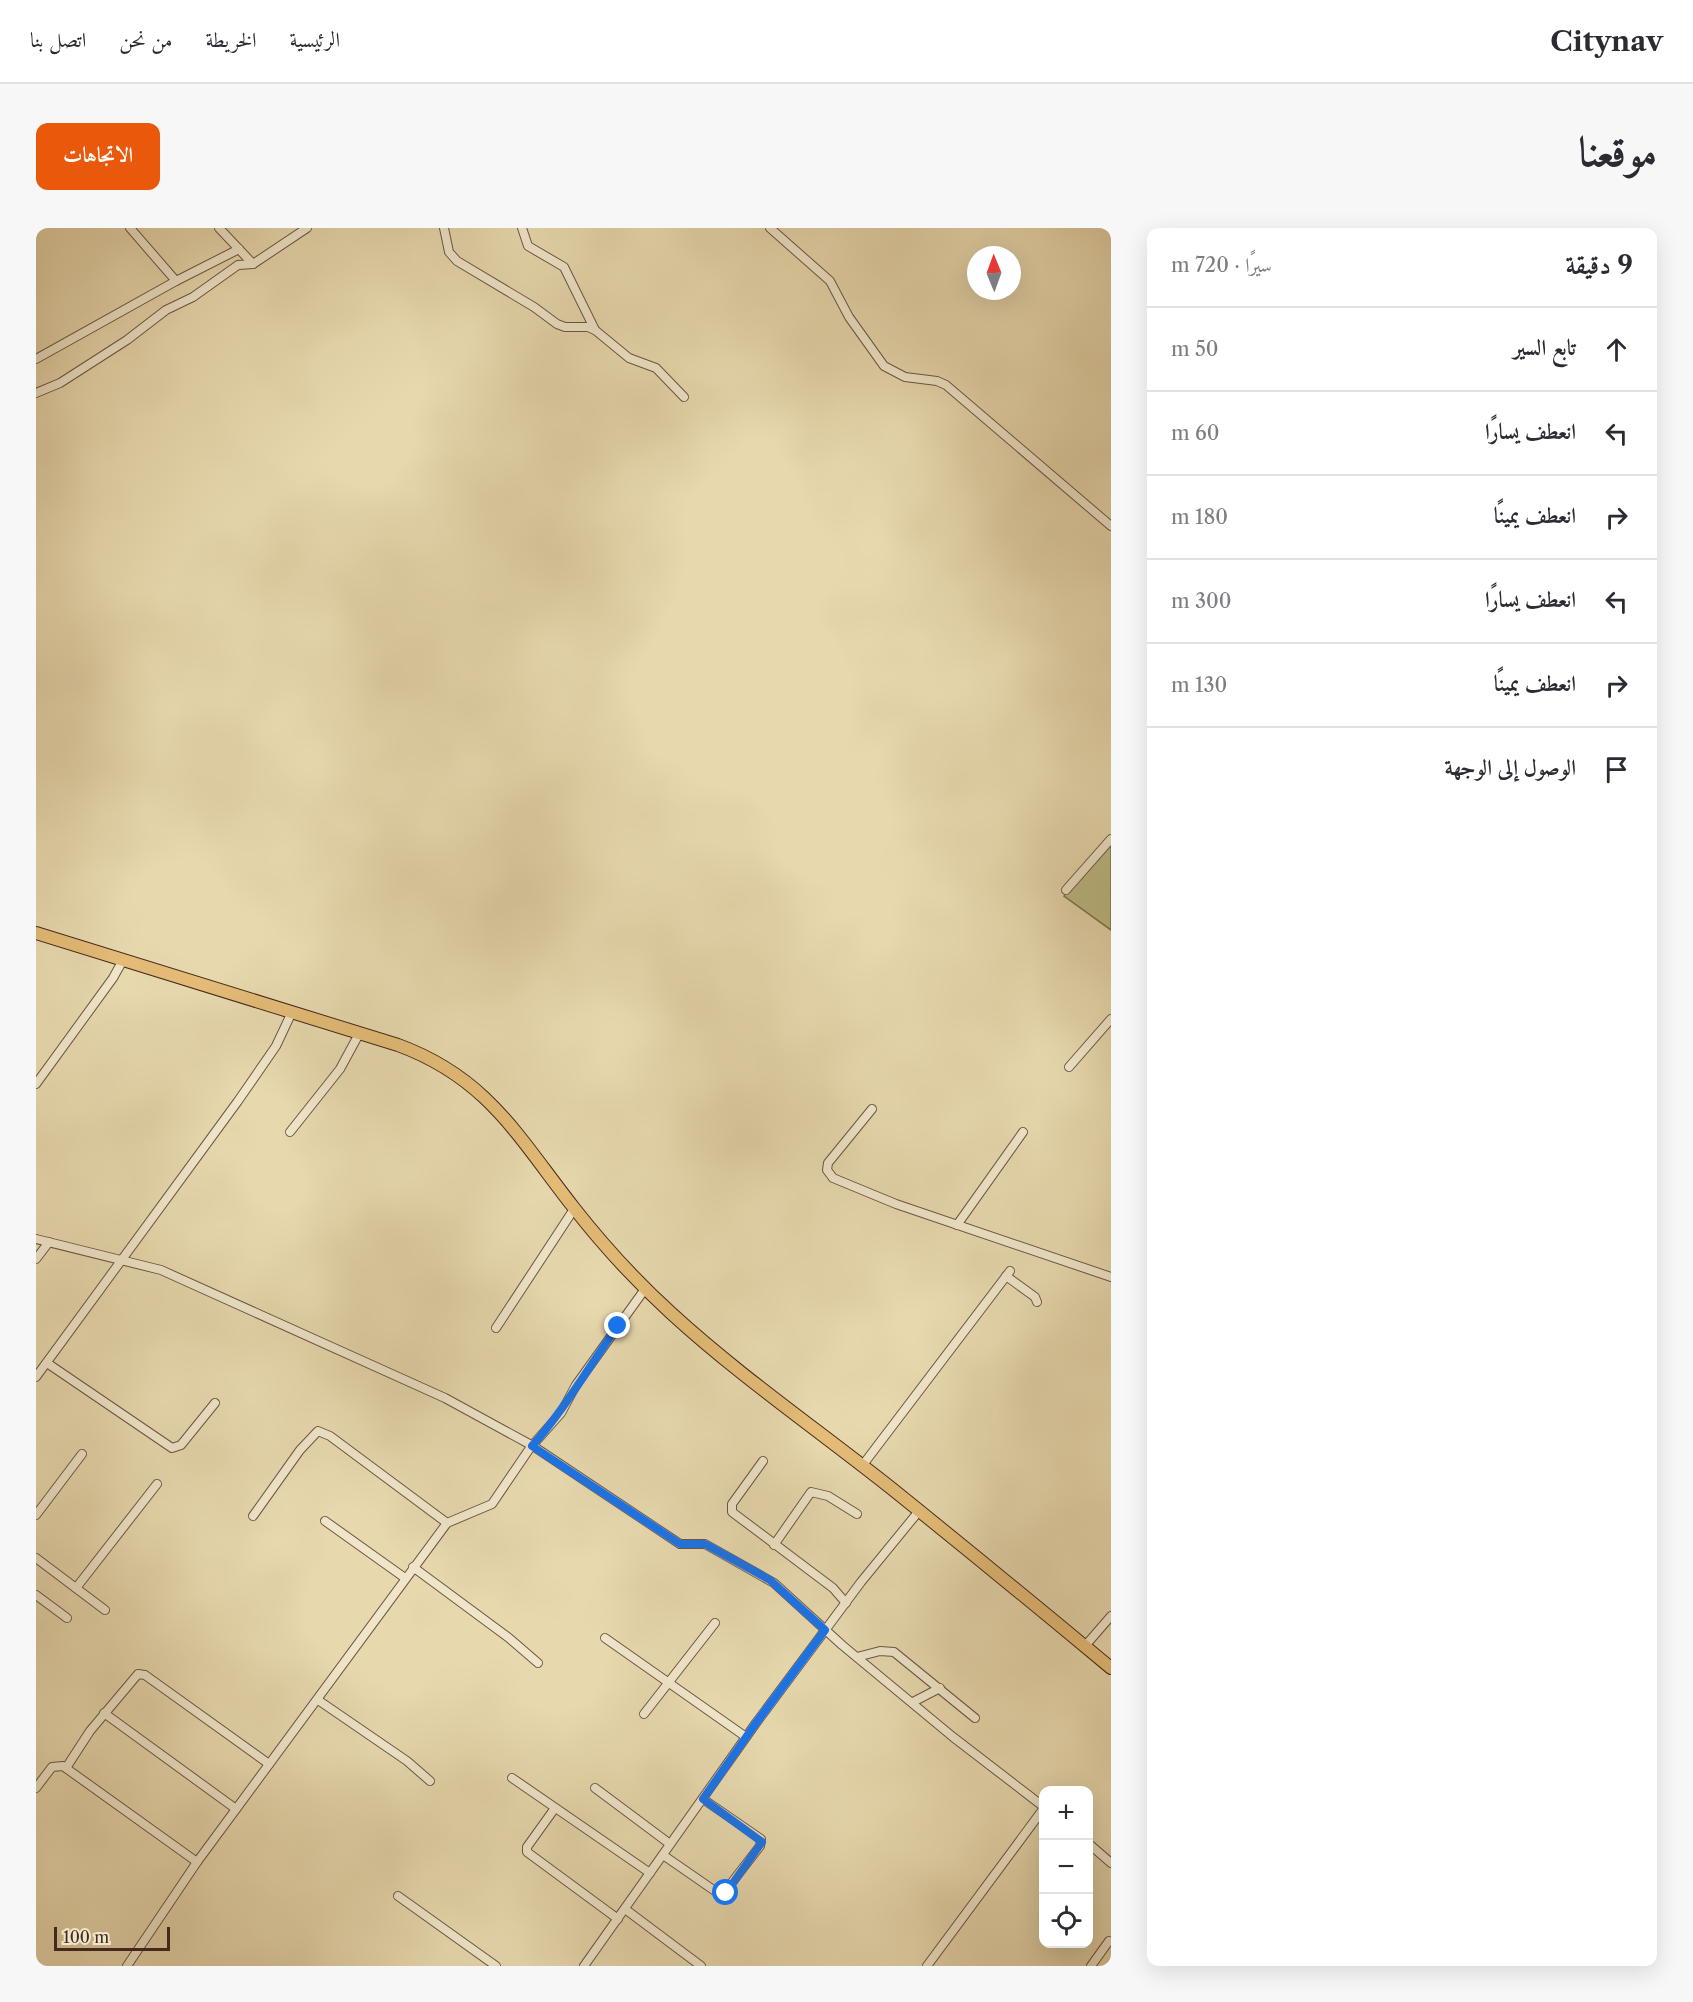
<!DOCTYPE html>
<html lang="ar">
<meta charset="utf-8">
<style>
body{margin:0;font-family:"Libre Caslon Text",Amiri,serif;background:#f7f7f7;color:#2b2b33;direction:rtl}
.controls{position:absolute;right:18px;bottom:18px;display:grid;overflow:hidden;border-radius:12px;box-shadow:0 6px 24px #0002}
.controls button{width:54px;height:54px;display:grid;place-items:center;padding:0;border:0;border-bottom:2px solid #e1e1e2;background:#fff;color:#2b2b33;font:30px sans-serif}
.compass{position:absolute;left:931px;top:18px;width:54px;height:54px;border-radius:50%;background:#fff;box-shadow:0 6px 24px #0002;rotate:359deg}
.scale{position:absolute;left:18px;bottom:15px;width:116px;box-sizing:border-box;padding-left:6px;border:3px solid #44291c;border-top:0;font-size:16px;line-height:21px;white-space:nowrap;color:#44291c;-webkit-text-stroke:4px #efe6ca;paint-order:stroke}
.stop{position:absolute;width:18px;height:18px;margin:-14px;border:4px solid #1a73e8;border-radius:50%;background:#fff}
.stop.end{background:#1a73e8;border-color:#fff;box-shadow:0 2px 6px #0008}
.list{margin:0;padding:0;list-style:none}
h2{display:flex;justify-content:space-between;align-items:center;height:78px;margin:0;padding:0 24px;font-size:26px}
h2 small{font-size:20px;font-weight:400;color:#7c7c81}
.list li{display:grid;grid-template-columns:39px 1fr auto;gap:18px;align-items:center;box-sizing:border-box;height:84px;padding:0 24px;border-top:2px solid #e1e1e2}
.list b{display:block;font-size:22px;white-space:nowrap}
.list em{font-size:20px;font-style:normal;color:#7c7c81}
.icon{flex:none;width:33px;height:33px;fill:none;stroke:currentColor;stroke-width:2;stroke-linecap:round;stroke-linejoin:round}
.map{position:relative;flex:none;width:1075px;height:1738px;overflow:hidden;direction:ltr;border-radius:12px}
header{display:flex;align-items:center;gap:36px;box-sizing:border-box;height:84px;padding:0 30px;background:#fff;border-bottom:2px solid #e1e1e2}
header strong{font-size:28px}
nav{display:flex;gap:33px;margin-inline-start:auto;font-size:21px}
.intro{display:flex;align-items:center;justify-content:space-between;box-sizing:border-box;height:144px;padding:0 36px}
h1{margin:0;font-size:42px}
.button{padding:15px 27px;border-radius:12px;background:#ea580c;color:#fff;font-size:21px;font-weight:700}
main{display:flex;gap:36px;padding:0 36px}
aside{flex:1;background:#fff;border-radius:12px;box-shadow:0 6px 24px #0002}
.map>svg:first-child{display:block}
.green{fill:#bdbc85;stroke:#807250;stroke-width:1.5}
.lines{fill:none;stroke-linecap:round;stroke-linejoin:round}
.street-casing{stroke:#6d5540;stroke-width:10}
.primary-casing{stroke:#44291c;stroke-width:14}
.street{stroke:#efe6ca;stroke-width:8}
.primary{stroke:#e4bc77;stroke-width:12}
.route{stroke:#1a73e8;stroke-width:8}
</style>
<header>
<strong>Citynav</strong>
<nav><a>الرئيسية</a><a>الخريطة</a><a>من نحن</a><a>اتصل بنا</a></nav>
</header>
<div class="intro"><h1>موقعنا</h1><a class="button">الاتجاهات</a></div>
<main>
<aside>
<h2>9 دقيقة<small>سيرًا · 720 m</small></h2>
<ul class="list">
<li><svg class="icon" aria-label="ahead" viewBox="0 0 24 24"><path d="M12 20V5M6 11l6-6 6 6"/></svg><div><b>تابع السير</b></div><em>50 m</em></li>
<li><svg class="icon" aria-label="left" viewBox="0 0 24 24"><path d="M17 20v-9H6M10 6l-5 5 5 5"/></svg><div><b>انعطف يسارًا</b></div><em>60 m</em></li>
<li><svg class="icon" aria-label="right" viewBox="0 0 24 24"><path d="M7 20v-9h11M14 6l5 5-5 5"/></svg><div><b>انعطف يمينًا</b></div><em>180 m</em></li>
<li><svg class="icon" aria-label="left" viewBox="0 0 24 24"><path d="M17 20v-9H6M10 6l-5 5 5 5"/></svg><div><b>انعطف يسارًا</b></div><em>300 m</em></li>
<li><svg class="icon" aria-label="right" viewBox="0 0 24 24"><path d="M7 20v-9h11M14 6l5 5-5 5"/></svg><div><b>انعطف يمينًا</b></div><em>130 m</em></li>
<li><svg class="icon" aria-label="arrive" viewBox="0 0 24 24"><path d="M6 21V4h12l-3 4 3 4H6"/></svg><div><b>الوصول إلى الوجهة</b></div></li>
</ul>
</aside>
<div class="map">
<svg width="1075" height="1738" viewBox="0 0 1075 1738">
<rect width="100%" height="100%" fill="#e7d8ae"/>
<filter id="stains"><feTurbulence type="fractalNoise" baseFrequency=".00333" numOctaves="4"/><feColorMatrix values="0 0 0 0 .2 0 0 0 0 .09 0 0 0 0 .02 0 0 0 .5 -.17"/></filter>
<radialGradient id="worn" r=".72"><stop offset=".6" stop-color="#630" stop-opacity="0"/><stop offset="1" stop-color="#630" stop-opacity=".3"/></radialGradient>
<polygon class="green" points="1075,612 1075,702 1028,668"/>
<g class="lines">
<g class="street-casing">
<g id="street">
<polyline points="183,0 217,36"/>
<polyline points="408,0 413,24 421,33 498,79 521,96 529,99 552,99 559,102 593,130 620,140 648,169"/>
<polyline points="486,0 492,18 528,39 559,102"/>
<polyline points="734,0 794,53 813,89 848,138 869,149 901,153 910,157 1075,298"/>
<polyline points="140,53 203,21"/>
<polyline points="0,131 140,53 94,0"/>
<polyline points="0,165 24,155 91,112 130,82 157,69 202,37 217,36 271,0"/>
<polyline points="1030,662 1075,611"/>
<polyline points="1033,839 1075,791"/>
<polyline points="0,856 77,750 87,732"/>
<polyline points="836,881 792,935 791,942 797,950 860,976 1075,1049"/>
<polyline points="254,904 304,841 323,806"/>
<polyline points="921,997 987,904"/>
<polyline points="0,1011 125,1042 409,1170 497,1218 644,1316 669,1316 738,1355 806,1417 917,1509 1008,1579"/>
<polyline points="0,1031 13,1014"/>
<polyline points="970,1048 999,1069 1001,1074"/>
<polyline points="460,1100 538,981"/>
<polyline points="11,1135 136,1220 145,1217 179,1175"/>
<polyline points="0,1149 202,873 240,818 256,784"/>
<polyline points="727,1233 696,1276 696,1284 797,1360 810,1375"/>
<polyline points="826,1238 974,1043"/>
<polyline points="0,1287 46,1226"/>
<polyline points="217,1288 264,1222 282,1203 294,1208 411,1295"/>
<polyline points="289,1293 369,1350"/>
<polyline points="738,1317 775,1264 792,1268 821,1286"/>
<polyline points="0,1330 69,1382"/>
<polyline points="377,1339 473,1410 502,1435"/>
<polyline points="40,1360 121,1256"/>
<polyline points="0,1367 31,1390"/>
<polyline points="569,1410 710,1509"/>
<polyline points="1049,1418 1075,1388"/>
<polyline points="821,1429 844,1423 858,1424 939,1490"/>
<polyline points="282,1472 371,1533 394,1553"/>
<polyline points="877,1474 904,1460"/>
<polyline points="68,1485 200,1581"/>
<polyline points="608,1486 679,1395"/>
<polyline points="30,1540 54,1503 102,1446 109,1447 233,1536"/>
<polyline points="476,1550 614,1645"/>
<polyline points="0,1560 16,1539 27,1538 161,1634"/>
<polyline points="559,1560 634,1616"/>
<polyline points="519,1580 491,1619 491,1624 582,1691"/>
<polyline points="1052,1615 1075,1635"/>
<polyline points="627,1627 679,1663 687,1666 724,1618 725,1611 667,1571"/>
<polyline points="362,1668 460,1738"/>
<polyline points="589,1681 665,1738"/>
<polyline points="91,1738 161,1634 411,1295 456,1276 494,1220 525,1185 540,1157 609,1061"/>
<polyline points="548,1738 720,1495 825,1354 883,1283"/>
<polyline points="891,1738 1008,1580"/>
<polyline points="1055,1738 1073,1713"/>
</g>
</g>
<g class="primary-casing">
<path id="primary" d="M 0,705 L 362,817 C 452,850 482,909 538,980 C 567,1017 600,1053 635,1085 C 706,1150 785,1204 860,1264 C 932,1322 1004,1381 1075,1440"/>
</g>
<use href="#street" class="street"/>
<use href="#primary" class="primary"/>
</g>
<g class="lines">
<path class="route" d="M 582,1098 C 553,1138 529,1181 496,1218 L 644,1316 L 669,1316 L 734,1352 L 789,1402 L 720,1495 L 667,1571 L 726,1614 L 690,1665"/>
</g>
<rect width="100%" height="100%" filter="url(#stains)"/>
<rect width="100%" height="100%" fill="url(#worn)"/>
</svg>
<div class="controls">
<button>+</button>
<button>−</button>
<button><svg class="icon" aria-label="locate" viewBox="0 0 24 24"><circle cx="12" cy="12" r="6"/><path d="M12 2v4M12 18v4M2 12h4M18 12h4"/></svg></button>
</div>
<svg class="compass" viewBox="-18 -18 36 36"><path d="M0-13l5 13h-10z" fill="#e53935"/><path d="M0 13l5-13h-10z" fill="#7c7c81"/></svg>
<div class="scale">100 m</div>
<div class="stop" style="left:690px;top:1665px"></div>
<div class="stop end" style="left:582px;top:1098px"></div>
</div>
</main>
